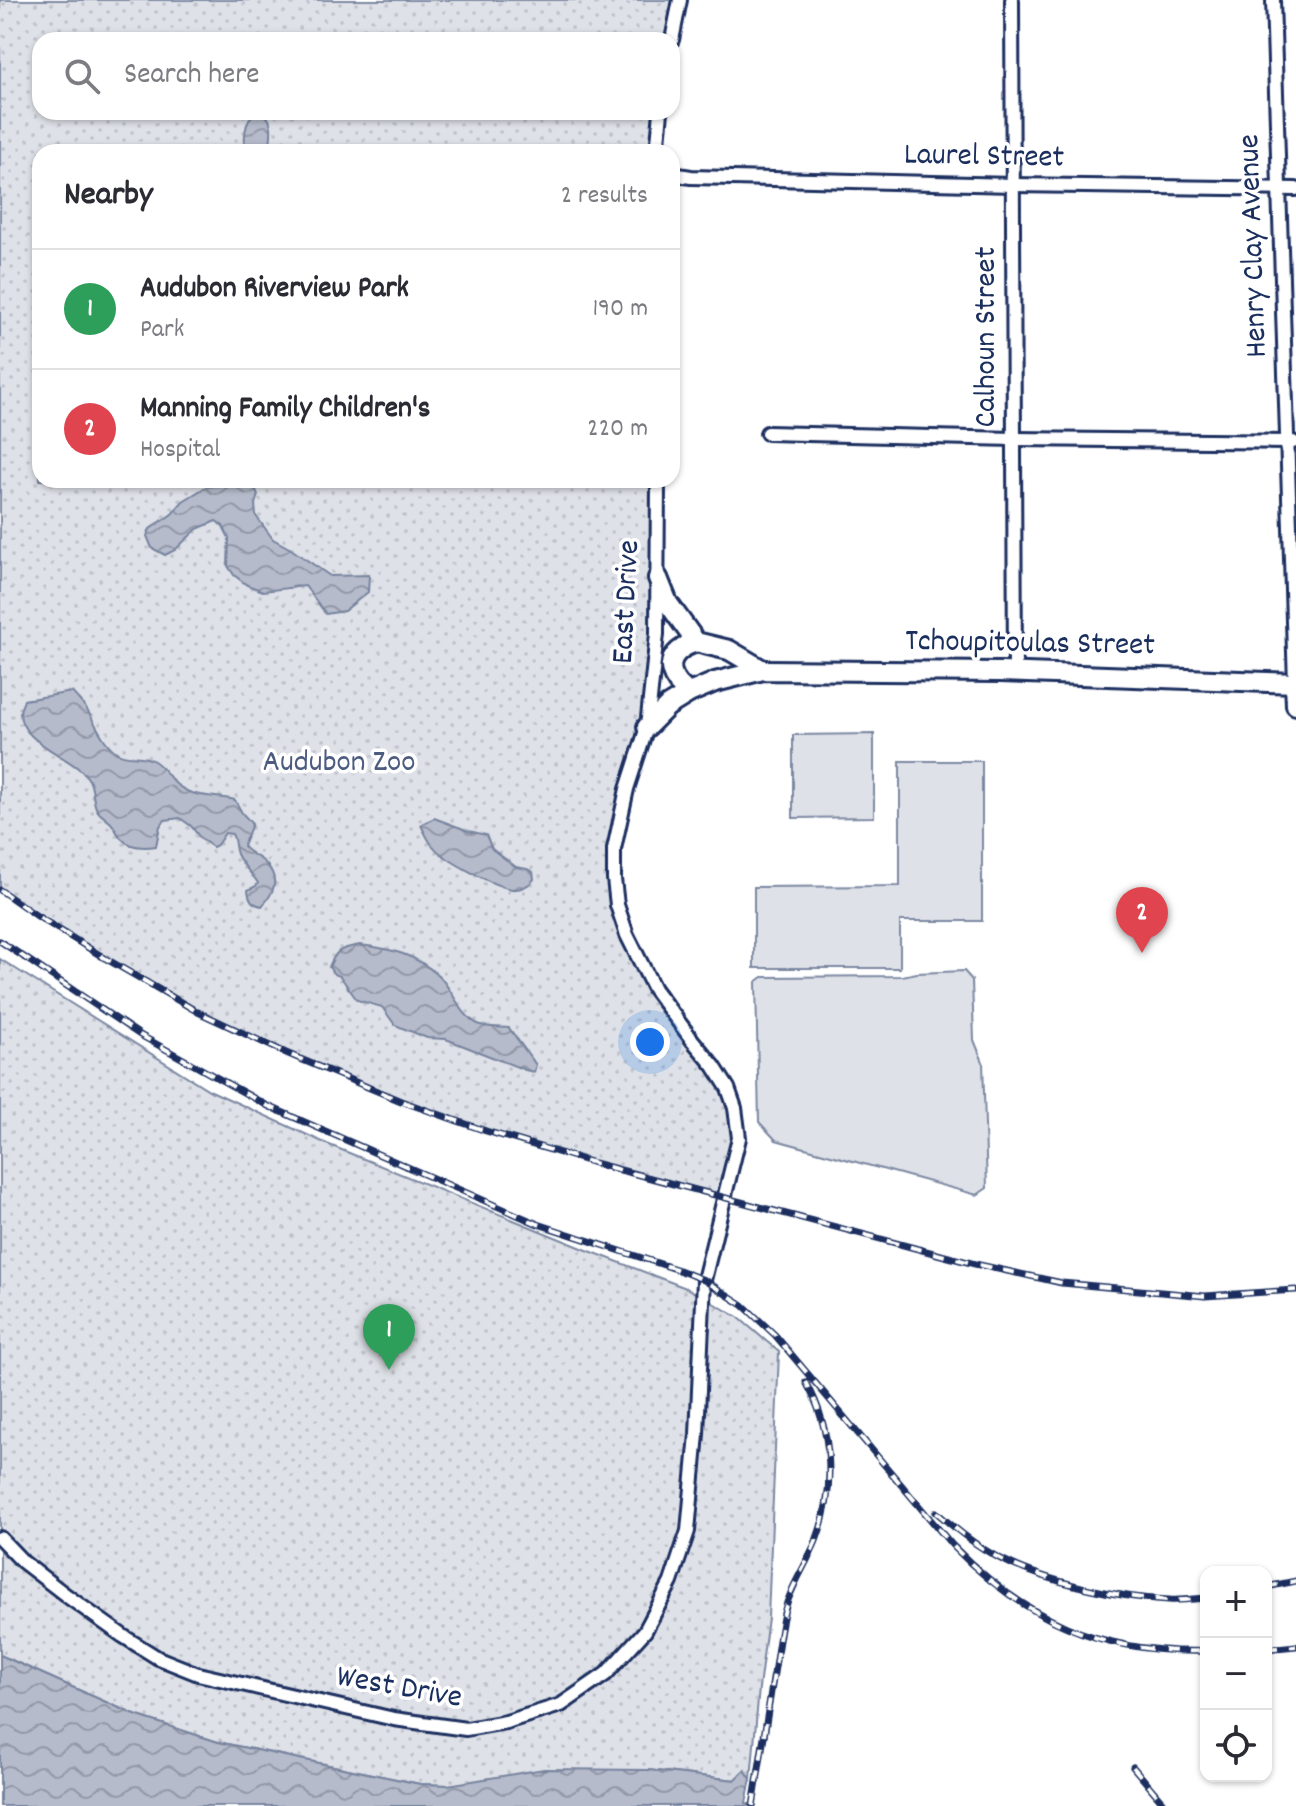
<!DOCTYPE html>
<meta charset="utf-8">
<style>
body{margin:0;font-family:Dekko,sans-serif;background:#f2f2f3;color:#2b2b33}
.controls{position:absolute;right:24px;bottom:24px;display:grid;overflow:hidden;border-radius:16px;box-shadow:0 2px 6px #0004}
.controls button{width:72px;height:72px;display:grid;place-items:center;padding:0;border:0;border-bottom:2px solid #e1e1e2;background:#fff;color:#2b2b33;font:40px sans-serif}
.you{position:absolute;left:650px;top:1042px;width:28px;height:28px;margin:-20px;border:6px solid #fff;border-radius:50%;background:#1a73e8;box-shadow:0 0 0 12px #1a73e833}
.badge{display:grid;place-items:center;width:52px;height:52px;border-radius:50%;background:#111827;color:#fff;font-size:26px;font-weight:700}
.pin{position:absolute;translate:-50% -66px;filter:drop-shadow(0 2px 4px #0008)}
.pin::after{content:'';position:absolute;top:42px;width:28px;height:24px;background:inherit;clip-path:polygon(0 0,100% 0,50% 100%)}
.list{margin:0;padding:0;list-style:none}
h2{display:flex;justify-content:space-between;align-items:center;height:104px;margin:0;padding:0 32px;font-size:34px}
h2 small{font-size:26px;font-weight:400;color:#7c7c81}
.list li{display:grid;grid-template-columns:52px 1fr auto;gap:24px;align-items:center;box-sizing:border-box;height:120px;padding:0 32px;border-top:2px solid #e1e1e2}
.list b{display:block;font-size:30px;white-space:nowrap}
.list p{margin:0;font-size:26px;white-space:nowrap;color:#7c7c81}
.list em{font-size:26px;font-style:normal;color:#7c7c81}
.icon{flex:none;width:44px;height:44px;fill:none;stroke:currentColor;stroke-width:2;stroke-linecap:round;stroke-linejoin:round}
.map{position:relative;flex:none;width:1296px;height:1806px;overflow:hidden}
.search{position:absolute;background:#fff;box-shadow:0 2px 6px #0004;left:32px;top:32px;width:648px;height:88px;display:flex;align-items:center;gap:20px;box-sizing:border-box;padding:0 28px;border-radius:24px;color:#7c7c81;font-size:30px}
.panel{position:absolute;background:#fff;box-shadow:0 2px 6px #0004;left:32px;top:144px;width:648px;height:344px;border-radius:24px}
.map>svg:first-child{display:block}
.grass{fill:#dee1e7;stroke:#7c88a2;stroke-width:2}
.park{fill:url(#park-dots);stroke:#7c88a2;stroke-width:2}
.water{fill:url(#water-waves);stroke:#77839f;stroke-width:2}
.lines{fill:none;stroke-linecap:round;stroke-linejoin:round}
.street-casing{stroke:#1b2f5e;stroke-width:18}
.secondary-casing{stroke:#1b2f5e;stroke-width:24}
.street{stroke:#fff;stroke-width:12}
.secondary{stroke:#fff;stroke-width:18}
.rail-casing{stroke:#1b2f5e;stroke-width:7}
.rail{stroke:#fff;stroke-width:4;stroke-dasharray:12;stroke-linecap:butt}
.labels{text-anchor:middle;dominant-baseline:central;stroke-width:7;stroke-linejoin:round;paint-order:stroke}
.street-label{font-size:32px;fill:#1b2f5e;stroke:#fff}
.park-label{font-size:32px;fill:#4c5c80;stroke:#fff}
</style>
<div class="map">
<svg width="1296" height="1806" viewBox="0 0 1296 1806">
<defs>
<pattern id="park-dots" width="8" height="8" patternUnits="userSpaceOnUse" patternTransform="scale(2)"><rect width="8" height="8" fill="#dee1e7"/><path d="M2 2h.1M6 6h.1" fill="none" stroke="#bec1c9" stroke-width="1.8" stroke-linecap="round"/></pattern>
<pattern id="water-waves" width="16" height="10" patternUnits="userSpaceOnUse" patternTransform="scale(2)"><rect width="16" height="10" fill="#b5bbca"/><path d="M0 5q4-4 8 0t8 0" fill="none" stroke="#9298a7"/></pattern>
</defs>
<rect width="100%" height="100%" fill="#fff"/>
<filter id="ink" filterUnits="userSpaceOnUse"><feTurbulence type="fractalNoise" baseFrequency=".0125" numOctaves="2"/><feDisplacementMap in="SourceGraphic" scale="16" xChannelSelector="R" yChannelSelector="G"/><feConvolveMatrix kernelMatrix="1 2 1 2 8 2 1 2 1" color-interpolation-filters="sRGB"/></filter>
<g filter="url(#ink)">
<g class="grass">
<polygon points="874,734 874,817 793,818 793,735"/>
<polygon points="900,761 982,761 982,921 900,921 900,968 754,968 754,887 900,886"/>
<polygon points="964,971 972,980 974,1040 983,1062 987,1188 977,1195 776,1140 759,1122 756,982 763,977 902,976 917,973"/>
</g>
<g class="park">
<path d="M 0,0 L 677,0 L 671,40 L 40,40 L 40,112 L 663,112 L 659,152 L 40,152 L 40,480 L 657,480 L 653,664 L 647,727 L 618,826 L 614,879 L 627,935 L 654,989 L 728,1088 L 739,1138 L 723,1197 C 615,1169 507,1140 403,1101 C 260,1048 125,977 0,890 Z"/>
<polygon points="0,959 209,1090 327,1144 587,1250 686,1288 738,1317 779,1352 768,1618 759,1688 751,1779 745,1771 736,1780 648,1770 448,1785 420,1784 218,1742 135,1715 0,1655"/>
</g>
<g class="water">
<path d="M 255,112 C 276,112 272,137 268,152 L 245,152 C 244,138 244,122 255,112 Z"/>
<polygon points="239,480 252,480 258,495 255,504 256,516 273,539 291,549 330,576 369,575 368,592 344,611 326,614 305,586 263,591 247,585 234,575 228,566 229,538 223,526 216,521 197,529 175,550 165,555 152,548 147,536 150,529 172,514 183,501 206,487 238,483"/>
<path d="M 72,692 C 76,697 81,702 85,707 C 95,721 102,743 118,753 C 128,759 144,754 154,761 C 163,766 168,777 176,784 C 195,800 213,794 235,800 L 242,813 L 252,824 L 243,846 C 249,854 258,856 265,863 C 280,878 275,892 262,906 C 252,904 249,900 248,890 L 256,886 L 258,883 C 252,873 242,866 237,854 C 234,847 236,841 232,834 L 225,833 L 217,845 L 213,847 L 201,839 L 191,826 L 180,818 L 165,820 L 160,826 L 156,846 C 144,848 130,848 121,838 C 117,834 115,827 111,823 C 106,818 101,816 97,810 C 92,801 94,789 89,780 C 76,757 19,744 20,712 C 20,708 23,704 24,700 Z"/>
<path d="M 434,818 L 469,831 L 486,835 L 492,849 L 516,867 L 527,869 L 533,872 L 534,879 C 530,885 521,890 512,889 C 496,887 444,860 434,847 C 428,841 425,833 421,825 Z"/>
<path d="M 360,945 C 392,949 415,954 439,976 C 453,990 459,1014 478,1024 C 486,1028 500,1027 509,1028 L 536,1065 L 534,1072 L 525,1070 L 446,1039 L 427,1038 L 395,1025 L 382,1007 L 357,1000 L 340,976 L 334,974 L 329,967 C 337,948 341,949 360,945 Z"/>
<polygon points="0,1655 135,1715 218,1742 420,1784 448,1785 544,1769 648,1770 735,1780 745,1770 751,1779 746,1803 749,1804 749,1806 0,1806"/>
</g>
<g class="lines">
<g class="street-casing">
<g id="street">
<polyline points="1012,0 1015,673"/>
<polyline points="1273,0 1295,683"/>
<polyline points="672,40 680,0"/>
<polyline points="657,152 661,112"/>
<polyline points="672,174 691,177 1013,185 1296,189"/>
<polyline points="767,433 1014,439 1293,442"/>
<polyline points="0,1538 23,1562 67,1596 123,1636 158,1658 198,1674 394,1719 466,1729 506,1722 561,1705 606,1674 645,1631 671,1582 688,1531 697,1434 704,1280 739,1138 735,1108 728,1088 714,1066 693,1041 654,989 627,935 617,905 614,879 614,849 627,789 647,727 657,634 658,480"/>
</g>
</g>
<g class="secondary-casing">
<g id="secondary">
<polyline points="658,578 668,603 696,642 729,650 763,670"/>
<polyline points="1295,683 1296,705"/>
<path d="M 689,693 C 673,682 661,662 683,648 C 687,645 692,644 696,642"/>
<polyline points="647,727 668,706 689,693 715,682 763,670 1001,672 1296,683"/>
</g>
</g>
<use href="#street" class="street"/>
<use href="#secondary" class="secondary"/>
<g class="rail-casing">
<g id="rail">
<polyline points="0,890 37,916 103,957 198,1012 286,1053 401,1101 486,1131 594,1163 975,1264 1062,1283 1205,1296 1296,1290"/>
<path d="M 0,941 L 140,1035 L 268,1106 L 538,1224 L 676,1269 L 704,1280 L 743,1305 L 775,1335 L 952,1545 C 1024,1619 1101,1654 1206,1651"/>
<path d="M 936,1512 C 956,1529 977,1547 1001,1559 C 1046,1582 1119,1598 1169,1600 C 1181,1601 1194,1599 1206,1598"/>
<polyline points="1266,1587 1296,1581"/>
<polyline points="1266,1649 1296,1646"/>
<polyline points="1133,1767 1166,1806"/>
<path d="M 753,1806 C 760,1764 766,1722 773,1679 C 777,1657 779,1635 784,1613 C 790,1587 806,1566 816,1541 C 836,1490 833,1430 806,1382"/>
</g>
</g>
<use href="#rail" class="rail"/>
</g>
</g>
<g class="labels">
<g class="street-label">
<text transform="translate(984 158) rotate(1)">Laurel Street</text>
<text transform="translate(1255 246) rotate(-92)">Henry Clay Avenue</text>
<text transform="translate(988 337) rotate(-90)">Calhoun Street</text>
<text transform="translate(628 602) rotate(-87)">East Drive</text>
<text transform="translate(1030 645) rotate(1)">Tchoupitoulas Street</text>
<text transform="translate(399 1689) rotate(10)">West Drive</text>
</g>
<g class="park-label">
<text x="339" y="764">Audubon Zoo</text>
</g>
</g>
</svg>
<div class="controls">
<button>+</button>
<button>−</button>
<button><svg class="icon" aria-label="locate" viewBox="0 0 24 24"><circle cx="12" cy="12" r="6"/><path d="M12 2v4M12 18v4M2 12h4M18 12h4"/></svg></button>
</div>
<div class="you"></div>
<div class="pin badge" style="left:389px;top:1370px;background:#2e9e5b">1</div>
<div class="pin badge" style="left:1142px;top:953px;background:#e0444e">2</div>
<div class="search"><svg class="icon" aria-label="search" viewBox="0 0 24 24"><circle cx="10" cy="10" r="6"/><path d="M15 15l6 6"/></svg>Search here</div>
<section class="panel">
<h2>Nearby<small>2 results</small></h2>
<ul class="list">
<li><span class="badge" style="background:#2e9e5b">1</span><div><b>Audubon Riverview Park</b><p>Park</p></div><em>190 m</em></li>
<li><span class="badge" style="background:#e0444e">2</span><div><b>Manning Family Children's</b><p>Hospital</p></div><em>220 m</em></li>
</ul>
</section>
</div>
